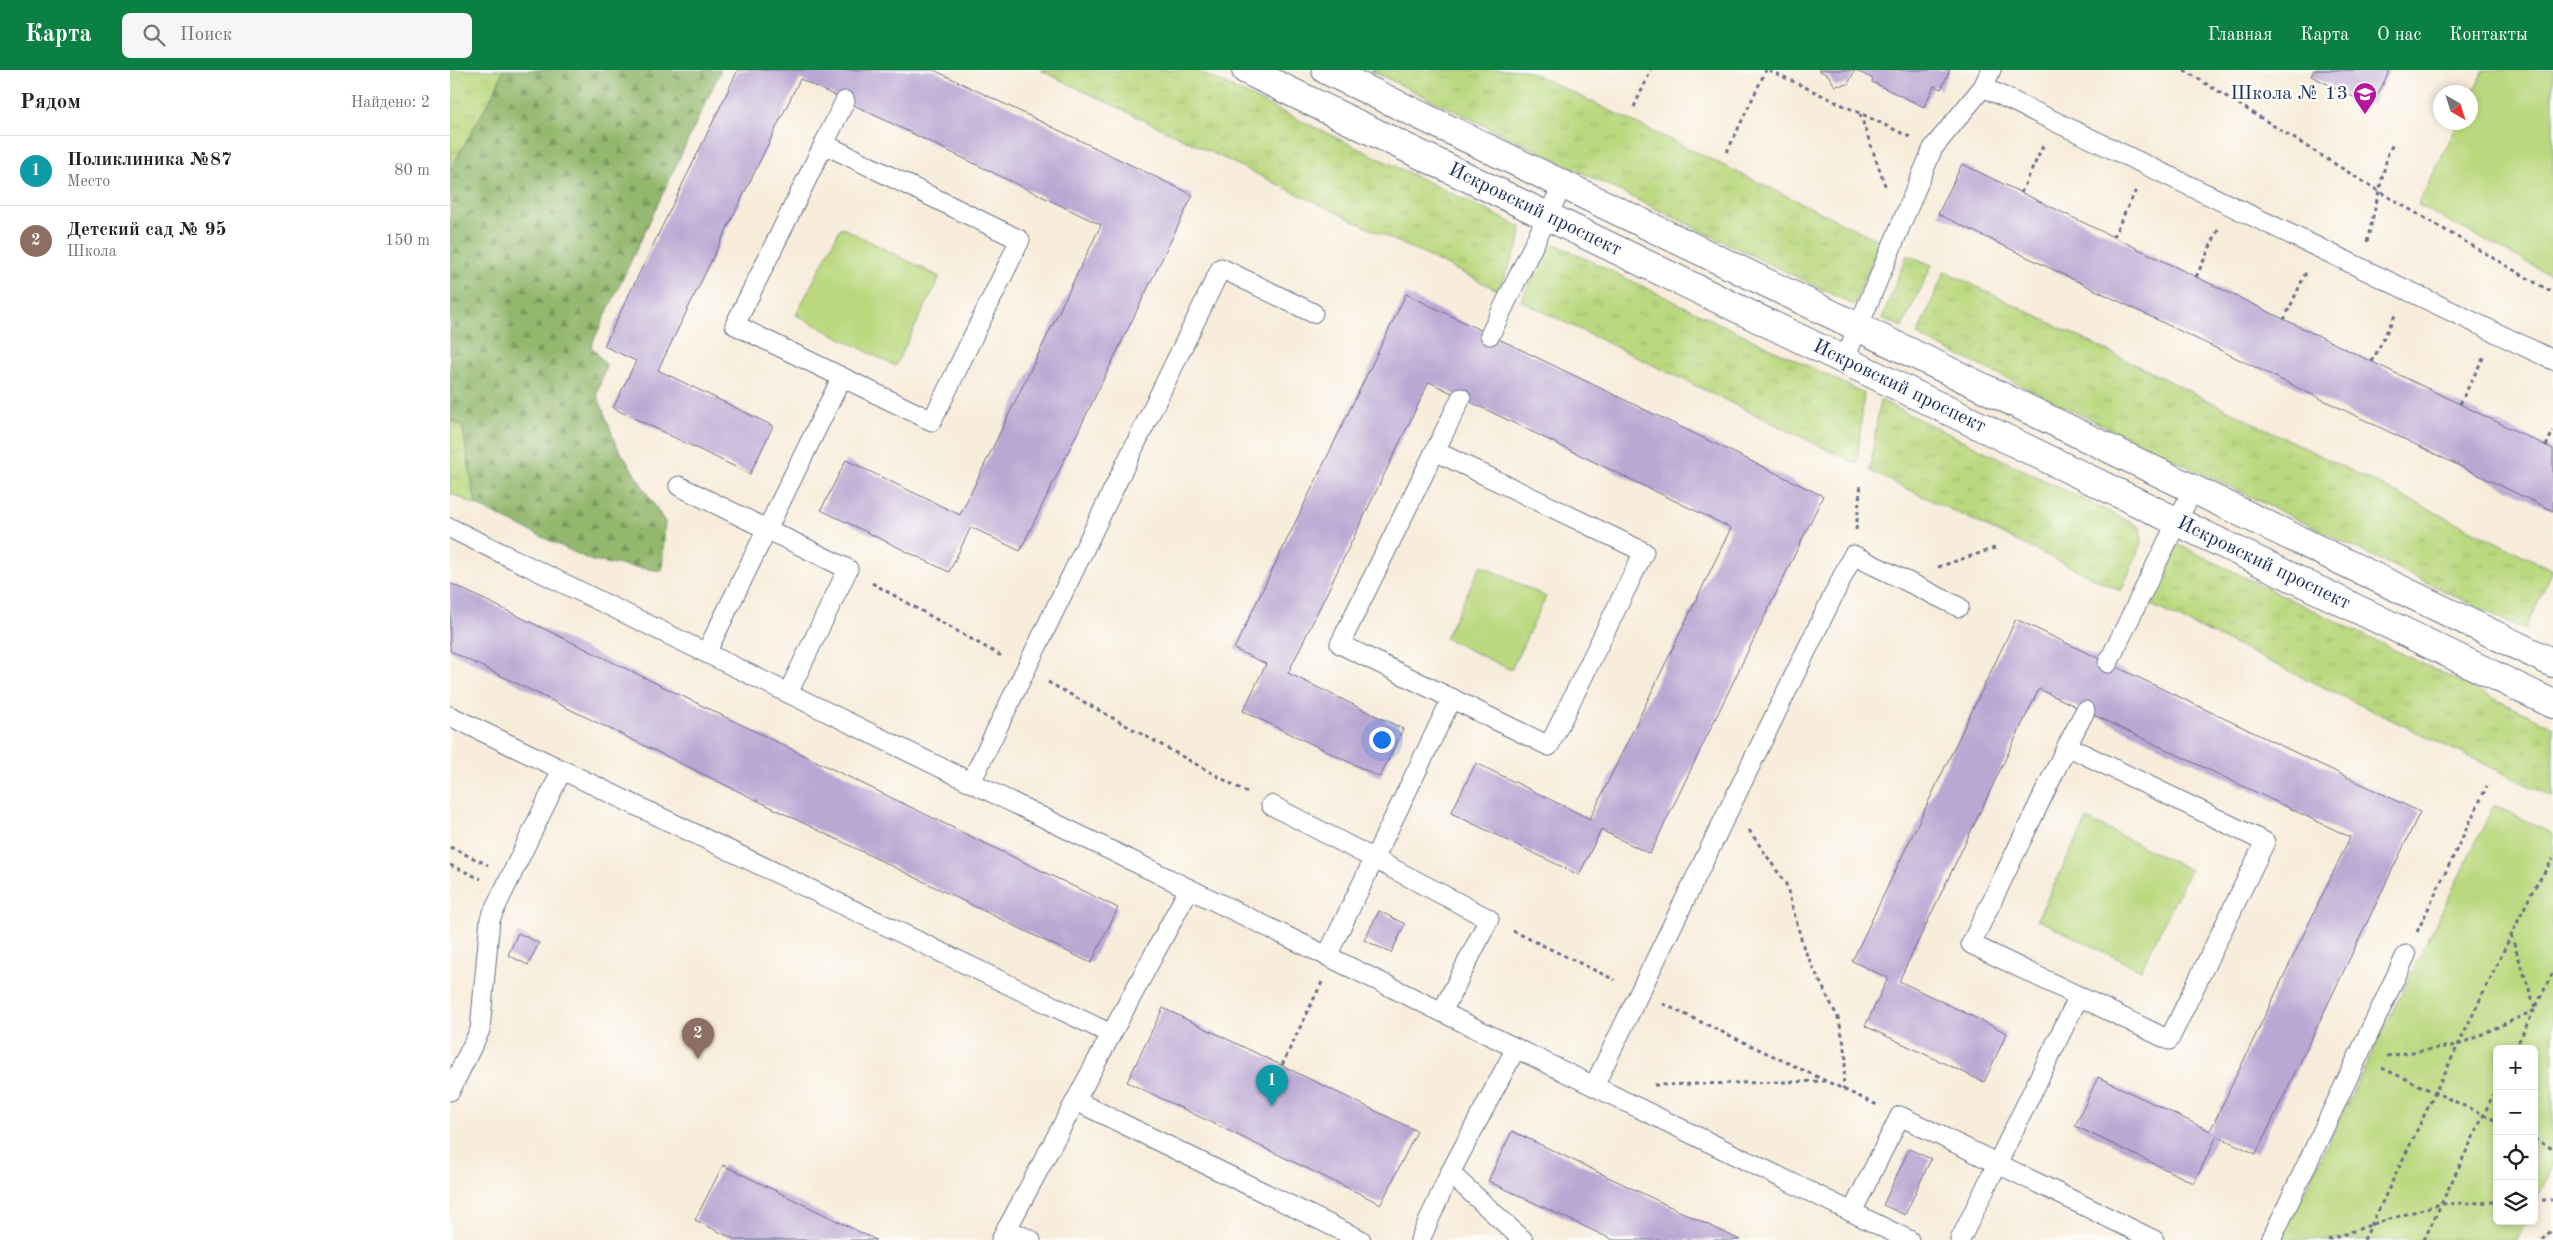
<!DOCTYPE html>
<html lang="ru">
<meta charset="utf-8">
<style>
body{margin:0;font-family:"Old Standard TT",serif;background:#f6f6f6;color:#202124}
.controls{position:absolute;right:15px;bottom:15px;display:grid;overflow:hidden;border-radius:8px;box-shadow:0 2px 8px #0003}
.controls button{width:45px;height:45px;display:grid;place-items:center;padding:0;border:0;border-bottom:1px solid #e0e0e0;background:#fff;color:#202124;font:25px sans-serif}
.compass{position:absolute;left:1983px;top:15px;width:45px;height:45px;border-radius:50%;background:#fff;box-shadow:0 2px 8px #0003;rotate:141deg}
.you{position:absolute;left:931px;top:669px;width:18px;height:18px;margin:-12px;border:4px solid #fff;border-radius:50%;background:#1a73e8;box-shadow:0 0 0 8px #1a73e833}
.badge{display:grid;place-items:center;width:32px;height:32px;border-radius:50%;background:#0b8043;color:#fff;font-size:16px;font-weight:700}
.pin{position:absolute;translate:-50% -41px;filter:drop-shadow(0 1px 2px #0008)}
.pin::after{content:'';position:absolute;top:26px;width:18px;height:15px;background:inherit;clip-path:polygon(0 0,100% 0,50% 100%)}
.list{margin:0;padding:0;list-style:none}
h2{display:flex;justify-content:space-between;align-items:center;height:65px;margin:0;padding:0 20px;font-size:21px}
h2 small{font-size:16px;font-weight:400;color:#757577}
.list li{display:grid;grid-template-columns:32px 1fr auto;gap:15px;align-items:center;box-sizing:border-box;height:70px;padding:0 20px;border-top:1px solid #e0e0e0}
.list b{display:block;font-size:19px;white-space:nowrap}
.list p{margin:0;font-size:16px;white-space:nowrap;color:#757577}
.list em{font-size:16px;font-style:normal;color:#757577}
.icon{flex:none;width:28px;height:28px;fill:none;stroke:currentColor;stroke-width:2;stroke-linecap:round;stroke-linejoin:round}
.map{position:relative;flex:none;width:2103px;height:1170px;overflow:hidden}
header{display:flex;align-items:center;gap:30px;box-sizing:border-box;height:70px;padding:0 25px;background:#0b8043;color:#fff}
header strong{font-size:24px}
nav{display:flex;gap:28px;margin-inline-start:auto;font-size:18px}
.search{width:350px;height:45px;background:#f6f6f6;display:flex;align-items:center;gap:12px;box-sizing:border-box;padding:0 18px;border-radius:8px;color:#757577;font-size:19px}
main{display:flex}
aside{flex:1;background:#fff}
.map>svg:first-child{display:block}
.grass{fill:url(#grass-tufts);stroke:#6a846e}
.forest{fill:url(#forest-firs);stroke:#577466}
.park{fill:#bad87e;stroke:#6a846e}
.building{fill:#baa7d3}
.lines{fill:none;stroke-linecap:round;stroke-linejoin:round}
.lane-casing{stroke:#687189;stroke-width:21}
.secondary-casing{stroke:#687189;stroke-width:30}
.path{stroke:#687189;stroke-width:3;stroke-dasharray:4 4;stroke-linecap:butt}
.lane{stroke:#fff;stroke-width:19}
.secondary{stroke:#fff;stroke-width:28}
.labels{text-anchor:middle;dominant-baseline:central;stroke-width:5;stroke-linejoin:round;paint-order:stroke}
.poi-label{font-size:20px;fill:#1b2f5e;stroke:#fdfcf7;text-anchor:end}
.street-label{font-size:20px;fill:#1b2f5e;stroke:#fdfcf7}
</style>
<header>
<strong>Карта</strong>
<div class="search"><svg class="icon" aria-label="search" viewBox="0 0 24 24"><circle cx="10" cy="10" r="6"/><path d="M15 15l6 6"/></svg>Поиск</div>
<nav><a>Главная</a><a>Карта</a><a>О нас</a><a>Контакты</a></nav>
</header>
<main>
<aside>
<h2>Рядом<small>Найдено: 2</small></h2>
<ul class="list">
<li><span class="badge" style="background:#0f9aa8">1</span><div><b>Поликлиника №87</b><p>Место</p></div><em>80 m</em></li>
<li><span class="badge" style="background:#8d6e63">2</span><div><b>Детский сад № 95</b><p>Школа</p></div><em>150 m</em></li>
</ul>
</aside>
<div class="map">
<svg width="2103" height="1170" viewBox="0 0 2103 1170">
<defs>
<pattern id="grass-tufts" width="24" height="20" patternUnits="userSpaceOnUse" patternTransform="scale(1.25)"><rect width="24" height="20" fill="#bad87e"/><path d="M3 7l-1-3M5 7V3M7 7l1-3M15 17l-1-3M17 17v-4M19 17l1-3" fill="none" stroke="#9fba6f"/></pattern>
<pattern id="forest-firs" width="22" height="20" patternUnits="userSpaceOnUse" patternTransform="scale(1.25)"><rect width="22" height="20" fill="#93b86d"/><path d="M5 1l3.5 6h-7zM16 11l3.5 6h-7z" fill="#77965d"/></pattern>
</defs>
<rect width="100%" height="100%" fill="#fdfcf7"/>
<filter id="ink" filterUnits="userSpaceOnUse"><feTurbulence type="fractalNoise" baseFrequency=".02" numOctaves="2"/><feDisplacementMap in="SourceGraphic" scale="10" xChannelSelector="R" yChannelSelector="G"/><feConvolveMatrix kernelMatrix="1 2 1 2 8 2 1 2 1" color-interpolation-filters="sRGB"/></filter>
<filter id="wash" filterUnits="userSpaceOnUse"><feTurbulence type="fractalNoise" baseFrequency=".0096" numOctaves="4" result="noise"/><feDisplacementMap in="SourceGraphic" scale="20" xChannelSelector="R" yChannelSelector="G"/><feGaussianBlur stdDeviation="1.12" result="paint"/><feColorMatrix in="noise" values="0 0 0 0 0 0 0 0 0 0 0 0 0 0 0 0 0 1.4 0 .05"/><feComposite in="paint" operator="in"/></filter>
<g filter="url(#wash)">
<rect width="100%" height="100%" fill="#f8ecda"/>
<g class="grass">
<polygon points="0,0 53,0 46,19 0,100"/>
<polygon points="590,0 746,0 1071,157 1069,174 1048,220"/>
<polygon points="920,0 1076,0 1430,171 1404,235"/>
<polygon points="1105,174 1414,323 1407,394 1071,231 1094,185"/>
<polygon points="1457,185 1482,195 1452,257 1432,248"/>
<polygon points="1495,201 2103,500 2075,560 1467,265"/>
<polygon points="1430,330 1690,457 1692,473 1671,521 1420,401"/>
<polygon points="0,350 12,355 26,435 0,423"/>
<polygon points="1727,474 2103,657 2103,727 1695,532 1717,485"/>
</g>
<polygon class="forest" points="53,0 271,0 141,276 156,295 147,324 166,374 215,452 212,501 142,491 26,435 12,355 0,350 0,100 46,19"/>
<g class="park">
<polygon points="2034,0 2103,0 2103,206 1968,135 2008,53 2020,52 2021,27"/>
<polygon points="391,157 490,207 445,296 346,245"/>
<polygon points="1031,495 1096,527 1061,600 995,568"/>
<polygon points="2044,735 2103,764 2103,1096 2084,1135 2084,979 2047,979 2047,1151 2076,1151 2067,1170 1830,1170"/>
<polygon points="1637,749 1740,800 1691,900 1587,849"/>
</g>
<g id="blocks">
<g class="building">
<polygon points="288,0 484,0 743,125 570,481 521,457 499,502 371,440 396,390 510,445 651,155 350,9 208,300 323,356 300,404 163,338 186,291 154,276"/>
<polygon points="1368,0 1405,0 1398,14 1385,16 1378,5"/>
<polygon points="1405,0 1500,0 1491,19 1484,16 1474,37 1422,12 1423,9"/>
<polygon points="1864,0 1940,0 1922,36 1861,6"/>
<polygon points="1512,94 2103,379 2103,441 1488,144"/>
<polygon points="956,224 1373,426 1200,784 1151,760 1129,805 1001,743 1026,693 1140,749 1281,458 979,312 838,603 953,659 930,707 793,641 816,594 784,579"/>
<polygon points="0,513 668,838 641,893 0,581"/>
<polygon points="1566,549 1970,742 1806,1084 1767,1066 1744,1113 1625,1056 1648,1007 1760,1061 1900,767 1589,619 1449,911 1557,963 1534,1012 1415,956 1438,908 1402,891"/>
<polygon points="929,841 955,854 941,883 914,870"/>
<polygon points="68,863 89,873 78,895 58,885"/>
<polygon points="713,938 967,1061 931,1134 677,1012"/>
<polygon points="1062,1061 1290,1170 1163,1170 1038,1111"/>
<polygon points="1459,1079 1481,1089 1455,1145 1433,1135"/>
<polygon points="273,1095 426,1170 286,1170 245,1150"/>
</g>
</g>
</g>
<g filter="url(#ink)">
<use href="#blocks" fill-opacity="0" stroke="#687189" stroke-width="1"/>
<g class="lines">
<g class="lane-casing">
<g id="lane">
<polyline points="1533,17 2103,290"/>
<polygon points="374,74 570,170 482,351 285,255"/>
<polyline points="374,74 395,31"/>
<polyline points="1040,265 1113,114"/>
<polyline points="1394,291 1483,78 1533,17 1541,0"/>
<polygon points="985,381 1194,482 1099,676 890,574"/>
<polyline points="985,381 1011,328"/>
<polyline points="229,416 398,499 338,623"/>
<polyline points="0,458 1459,1170"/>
<polyline points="256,583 392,307"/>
<polyline points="1658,593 1743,419"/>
<polyline points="0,646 661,964"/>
<polygon points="1617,676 1815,772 1719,970 1521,874"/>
<polyline points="1617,676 1635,641"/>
<polyline points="521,712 771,198 863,243"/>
<polyline points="821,735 1039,849 992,942"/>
<polyline points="877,886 1002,628"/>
<polyline points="1144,1016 1403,485 1509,537"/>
<polyline points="0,1021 30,960 40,849 112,700"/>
<polyline points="626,1031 911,1170"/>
<polyline points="1000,1103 1073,1170"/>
<polyline points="1402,1142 1450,1046 1704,1170"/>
<polyline points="556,1159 581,1170"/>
<polyline points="551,1170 739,819"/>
<polyline points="970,1170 1000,1103 1066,978"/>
<polyline points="1510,1170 1629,926"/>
<polyline points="1821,1170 1956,885"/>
</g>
</g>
<g class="secondary-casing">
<g id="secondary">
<path id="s1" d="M 796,0 L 2103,634"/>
<polyline points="876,0 2103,593"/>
</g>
</g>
<g class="path">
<polyline points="1319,0 1460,67"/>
<polyline points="1734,0 1930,122 2103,223"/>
<polyline points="1184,37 1201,0"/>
<polyline points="1410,44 1436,118"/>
<polyline points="1277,82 1316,0"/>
<polyline points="1571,123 1593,76"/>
<polyline points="1663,167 1686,120"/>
<polyline points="1917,172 1938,83 1943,74"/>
<polyline points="1746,207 1768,160"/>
<polyline points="1834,250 1857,200"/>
<polyline points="1922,292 1946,243"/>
<polyline points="2010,334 2034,286"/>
<polyline points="2096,376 2103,361"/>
<polyline points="1406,460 1411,413"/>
<polyline points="1488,497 1548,477"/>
<polyline points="422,513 553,587"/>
<polyline points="598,612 798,723"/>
<polyline points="1299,760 1336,814 1354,879 1389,950 1396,984 1393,1019"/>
<polyline points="0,777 38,795"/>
<polyline points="0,795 31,809"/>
<polyline points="1063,861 1165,910"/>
<polyline points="1967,862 2037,716"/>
<polyline points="2061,865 2085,937"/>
<polyline points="1213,934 1427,1035"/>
<polyline points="2065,979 2103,902"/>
<polyline points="1937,986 2008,975 2083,941"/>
<polyline points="832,995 872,912"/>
<polyline points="1932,998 2047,1051"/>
<polyline points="1204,1015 1375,1011"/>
<polyline points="2084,1069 2103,1079"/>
<polyline points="2084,1130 2102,1130"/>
<polyline points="1878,1170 1923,1154 1990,1134 2047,1132"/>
<polyline points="1914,1170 2083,820 2103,789"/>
<polyline points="1974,1170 2047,1017"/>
<polyline points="2092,1170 2103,1159"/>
</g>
<use href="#lane" class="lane"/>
<use href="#secondary" class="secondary"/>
</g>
</g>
<defs>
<g id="school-pin" transform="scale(1.25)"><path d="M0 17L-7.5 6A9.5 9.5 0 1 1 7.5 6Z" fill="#b5179e" stroke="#fdfcf7"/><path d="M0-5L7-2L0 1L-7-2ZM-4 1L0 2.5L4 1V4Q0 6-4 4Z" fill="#fff"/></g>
</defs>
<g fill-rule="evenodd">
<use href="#school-pin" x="1915" y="24"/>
</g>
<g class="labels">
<g class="poi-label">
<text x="1898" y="24">Школа № 13</text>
</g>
<g class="street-label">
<text stroke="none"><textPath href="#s1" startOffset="321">Искровский проспект</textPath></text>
<text stroke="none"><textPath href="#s1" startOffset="726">Искровский проспект</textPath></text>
<text stroke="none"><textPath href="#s1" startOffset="1131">Искровский проспект</textPath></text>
</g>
</g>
</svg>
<div class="controls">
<button>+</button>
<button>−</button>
<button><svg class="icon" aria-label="locate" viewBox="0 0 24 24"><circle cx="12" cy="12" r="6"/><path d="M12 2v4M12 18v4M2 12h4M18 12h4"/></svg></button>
<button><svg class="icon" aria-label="layers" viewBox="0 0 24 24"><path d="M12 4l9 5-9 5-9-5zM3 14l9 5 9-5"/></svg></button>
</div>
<svg class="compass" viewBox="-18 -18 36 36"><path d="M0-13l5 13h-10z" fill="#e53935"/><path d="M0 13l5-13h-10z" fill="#757577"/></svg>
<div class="you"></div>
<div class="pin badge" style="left:822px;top:1036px;background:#0f9aa8">1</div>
<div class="pin badge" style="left:248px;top:989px;background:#8d6e63">2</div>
</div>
</main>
